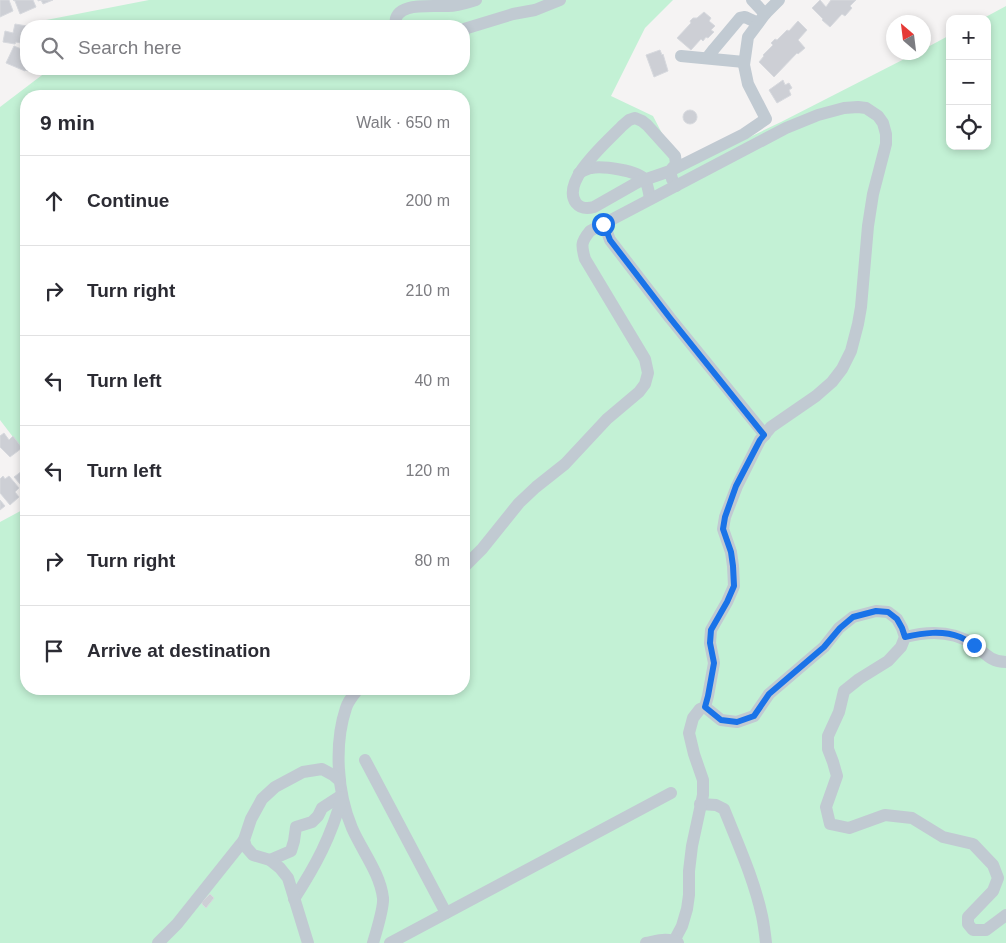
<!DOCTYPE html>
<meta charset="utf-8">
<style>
body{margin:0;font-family:Arial,sans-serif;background:#f2f2f3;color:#2b2b33}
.controls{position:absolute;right:15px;top:15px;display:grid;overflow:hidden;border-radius:10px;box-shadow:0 2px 8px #0003}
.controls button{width:45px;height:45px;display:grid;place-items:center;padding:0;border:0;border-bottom:1px solid #e1e1e2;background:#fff;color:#2b2b33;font:25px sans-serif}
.compass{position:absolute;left:886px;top:15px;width:45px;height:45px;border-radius:50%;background:#fff;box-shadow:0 2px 8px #0003;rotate:332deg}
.stop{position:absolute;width:15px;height:15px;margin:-11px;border:4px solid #1a73e8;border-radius:50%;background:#fff}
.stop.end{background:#1a73e8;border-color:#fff;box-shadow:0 1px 5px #0008}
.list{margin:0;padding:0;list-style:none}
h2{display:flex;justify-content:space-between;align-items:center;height:65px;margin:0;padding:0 20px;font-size:21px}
h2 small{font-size:16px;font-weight:400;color:#7c7c81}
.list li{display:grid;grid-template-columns:32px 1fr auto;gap:15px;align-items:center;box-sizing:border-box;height:90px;padding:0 20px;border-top:1px solid #e1e1e2}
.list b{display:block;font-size:19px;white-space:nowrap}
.list em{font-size:16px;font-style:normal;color:#7c7c81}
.icon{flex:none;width:28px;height:28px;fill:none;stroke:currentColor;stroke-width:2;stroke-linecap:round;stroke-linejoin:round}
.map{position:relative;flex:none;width:1006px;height:943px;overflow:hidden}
.search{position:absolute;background:#fff;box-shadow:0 2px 8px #0003;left:20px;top:20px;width:450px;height:55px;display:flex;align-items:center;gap:12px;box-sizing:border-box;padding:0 18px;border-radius:20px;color:#7c7c81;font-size:19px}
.panel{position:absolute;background:#fff;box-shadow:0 2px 8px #0003;left:20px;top:90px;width:450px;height:605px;border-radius:20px}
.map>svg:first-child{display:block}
.green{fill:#c3f1d5}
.building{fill:#cdcfd5;stroke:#d7d9de}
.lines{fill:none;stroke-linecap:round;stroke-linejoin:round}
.minor{stroke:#c1cad2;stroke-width:12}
.route{stroke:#1a73e8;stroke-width:6}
</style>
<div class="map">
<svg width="1006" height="943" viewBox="0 0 1006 943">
<rect width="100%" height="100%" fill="#f5f3f3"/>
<polygon class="green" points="149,0 673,0 645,28 611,96 653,116 681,170 781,122 916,53 924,52 924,49 950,35 950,146 987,146 987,19 982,19 1006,6 1006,943 0,943 0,522 26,508 26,689 464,689 464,96 26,96 26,454 0,420 0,107 50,69 464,69 464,26 42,26 41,21"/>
<g class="building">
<polygon points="0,0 9,0 13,11 0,17"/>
<polygon points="13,0 33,0 36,7 20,14 15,1"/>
<polygon points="38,0 53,0 43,4 41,0 38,1"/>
<polygon points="820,0 826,7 831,0 856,0 850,6 852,8 845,16 842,14 830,27 822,20 823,19 812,8"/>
<polygon points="704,12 711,18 709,21 715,26 711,30 714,32 708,38 706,37 703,41 701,39 691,50 677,38 691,23 690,21 693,18 697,18"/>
<polygon points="798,21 807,30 798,40 805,48 798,54 797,53 774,77 759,62 764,56 763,55 773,45 771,43 775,39 777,40 787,30 789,31"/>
<polygon points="15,24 27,26 26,44 16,42 15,44 3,42 5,31 13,33"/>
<polygon points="14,46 26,51 26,69 29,69 28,71 26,70 25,71 6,63"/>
<polygon points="660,50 662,55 663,54 668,71 654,77 646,55"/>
<polygon points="783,80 785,85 789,83 792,88 789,90 791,95 777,103 769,90"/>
<circle cx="690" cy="117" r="7"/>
<polygon points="4,433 9,440 13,436 22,448 10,457 0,447 0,436"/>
<polygon points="26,468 26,491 14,477"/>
<polygon points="3,476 5,479 9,476 19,488 15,492 19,497 10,505 0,493 0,479"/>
<polygon points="0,500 5,506 0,510"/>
<polygon points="210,894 214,898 206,908 202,904 202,902"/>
</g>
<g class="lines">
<g class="minor">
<polyline points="752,0 765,14"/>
<path d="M 396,26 C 391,1 432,7 448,6 C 458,6 466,3 476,0"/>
<polyline points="464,29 513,14 535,10 560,0"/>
<polyline points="681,56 744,62"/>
<polyline points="707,58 714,49 740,18 745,17 758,23"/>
<path d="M 579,173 C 583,171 587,169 591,168 C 602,166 638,170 645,180 C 648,185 649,193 650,199"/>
<path d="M 676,186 L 672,179 L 670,171 L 676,164 L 675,156 L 647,125 L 642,121 L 635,118 L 629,120 L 622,126 C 608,141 560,181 576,203 C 581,209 587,209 594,207 L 638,182 L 670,171 L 744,134 L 766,119 L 748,84 L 744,65 L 748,37 L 765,14 L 779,0"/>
<polyline points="609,221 607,232 610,240 670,318 765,435"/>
<path d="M 464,567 L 482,549 L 519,503 L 536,487 L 565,464 L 607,419 L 639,392 L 645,384 L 648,373 L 645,359 L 585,259 C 581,245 581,242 590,231 L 786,128 L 818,115 L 844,108 L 858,107 L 866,108 L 878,116 L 883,123 L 886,134 L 886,144 L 873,194 L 868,226 L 861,307 L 858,324 L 851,351 L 842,369 L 832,382 L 816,396 L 771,427 L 760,440 L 737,486 L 725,517 L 723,529 L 731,552 L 733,566 L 734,586 L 727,602 L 711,630 L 710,643 L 714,663 L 708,696 L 705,707"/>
<path d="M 905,637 C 928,631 952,630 973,644 C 984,652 990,662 1006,662"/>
<path d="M 358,689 C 354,694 348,701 346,708 C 334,744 337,793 352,828 C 362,851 380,873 383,898 C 384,907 376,933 373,943"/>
<polyline points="365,760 446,913"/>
<path d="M 700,804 L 716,805 L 724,809 C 738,844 754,879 762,916 C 764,925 765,934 766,943"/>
<polyline points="270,860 291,851 294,841 296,827 312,822 318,816 322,808 342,795"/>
<path d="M 294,899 C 316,865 331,837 342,797"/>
<polyline points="674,941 682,926 687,909 689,895 689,871 692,846 703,795 703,780 694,754 689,733 693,718 700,709 705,707 721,720 737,722 754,716 769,694 824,647 839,628 853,617 876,611 888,612 897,619 902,628 905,637 901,647 888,661 859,679 844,691 839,712 828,736 828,749 833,762 837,776 826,807 830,824 849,828 885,815 912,818 943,837 973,844 993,865 998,878 993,891 968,917 968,924 973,930 986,930 1006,915"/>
<polyline points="158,943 177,924 244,840"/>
<polyline points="308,943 288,878 280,868 270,860 253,855 246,847 244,840 251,819 262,799 275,787 303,772 322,769 333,775 340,781"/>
<polyline points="390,943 671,793"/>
<path d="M 646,943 C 657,941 668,937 678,943"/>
</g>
</g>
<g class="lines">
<path class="route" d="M 603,224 L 609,221 L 607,232 L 610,240 L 670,318 L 764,435 L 760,440 L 736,486 L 725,517 L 723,529 L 731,552 L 733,566 L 734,586 L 727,602 L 711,630 L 710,643 L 714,663 L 708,696 L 705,707 L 721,720 L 737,722 L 754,716 L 769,694 L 824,647 L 840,628 L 853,617 L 876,611 L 888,612 L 897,619 L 902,628 L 905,637 C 923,633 942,630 960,637 C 965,639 970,642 974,645"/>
</g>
</svg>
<div class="controls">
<button>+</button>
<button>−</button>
<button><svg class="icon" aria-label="locate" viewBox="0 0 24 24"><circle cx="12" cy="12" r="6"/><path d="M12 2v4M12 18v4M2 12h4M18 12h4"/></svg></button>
</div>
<svg class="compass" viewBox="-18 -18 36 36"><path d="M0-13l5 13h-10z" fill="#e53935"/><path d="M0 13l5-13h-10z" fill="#7c7c81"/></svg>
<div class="stop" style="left:603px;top:224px"></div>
<div class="stop end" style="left:974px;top:645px"></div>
<div class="search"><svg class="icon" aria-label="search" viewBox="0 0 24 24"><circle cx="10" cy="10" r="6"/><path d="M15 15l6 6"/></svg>Search here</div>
<section class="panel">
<h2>9 min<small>Walk · 650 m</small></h2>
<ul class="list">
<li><svg class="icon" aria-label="ahead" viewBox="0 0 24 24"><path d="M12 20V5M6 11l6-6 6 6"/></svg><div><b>Continue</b></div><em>200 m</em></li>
<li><svg class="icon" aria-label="right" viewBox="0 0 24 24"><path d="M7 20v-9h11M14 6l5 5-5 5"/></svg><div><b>Turn right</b></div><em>210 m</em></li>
<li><svg class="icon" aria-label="left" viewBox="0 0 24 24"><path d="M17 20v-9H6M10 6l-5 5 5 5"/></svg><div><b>Turn left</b></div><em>40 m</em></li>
<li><svg class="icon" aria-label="left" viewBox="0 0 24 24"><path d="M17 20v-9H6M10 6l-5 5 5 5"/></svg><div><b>Turn left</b></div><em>120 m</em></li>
<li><svg class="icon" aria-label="right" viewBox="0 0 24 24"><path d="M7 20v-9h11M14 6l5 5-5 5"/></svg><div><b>Turn right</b></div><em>80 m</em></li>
<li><svg class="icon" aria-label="arrive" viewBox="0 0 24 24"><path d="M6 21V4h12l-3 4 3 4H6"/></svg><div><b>Arrive at destination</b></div></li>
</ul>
</section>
</div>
